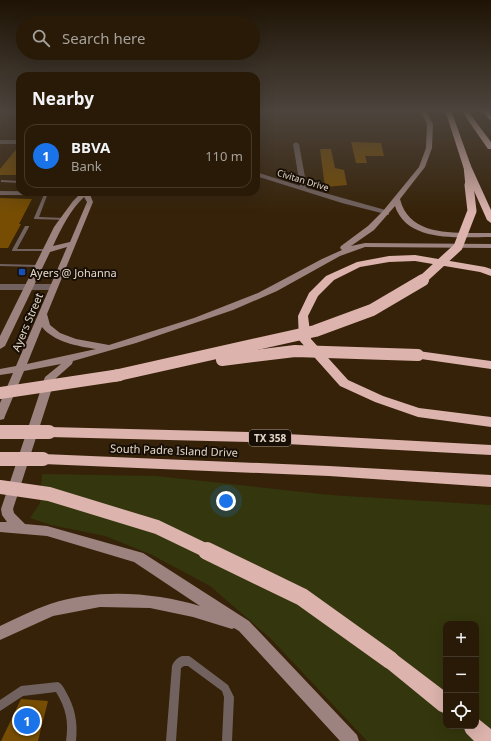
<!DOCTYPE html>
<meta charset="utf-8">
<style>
body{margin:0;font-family:"Noto Sans",sans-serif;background:#342714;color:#f1f3f6}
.controls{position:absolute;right:12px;bottom:12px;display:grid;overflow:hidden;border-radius:8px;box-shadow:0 4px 16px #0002}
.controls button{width:36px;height:36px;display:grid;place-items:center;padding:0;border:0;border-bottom:1px solid #443828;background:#281a06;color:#f1f3f6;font:20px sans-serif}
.you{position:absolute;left:226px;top:501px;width:14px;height:14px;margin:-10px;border:3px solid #fff;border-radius:50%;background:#1a73e8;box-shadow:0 0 0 6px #1a73e833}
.badge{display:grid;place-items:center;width:26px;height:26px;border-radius:50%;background:#1a73e8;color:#fff;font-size:13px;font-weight:700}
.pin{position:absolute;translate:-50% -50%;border:2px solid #fff;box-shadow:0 1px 4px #0006}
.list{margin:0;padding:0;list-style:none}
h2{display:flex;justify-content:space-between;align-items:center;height:52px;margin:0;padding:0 16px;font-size:17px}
h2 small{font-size:13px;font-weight:400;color:#a5a19b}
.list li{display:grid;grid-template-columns:26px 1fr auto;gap:12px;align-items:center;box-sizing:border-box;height:64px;margin:0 8px 8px;padding:0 8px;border:1px solid #443828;border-radius:12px}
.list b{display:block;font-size:15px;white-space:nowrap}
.list p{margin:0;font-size:13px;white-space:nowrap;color:#a5a19b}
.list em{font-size:13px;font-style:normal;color:#a5a19b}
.icon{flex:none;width:22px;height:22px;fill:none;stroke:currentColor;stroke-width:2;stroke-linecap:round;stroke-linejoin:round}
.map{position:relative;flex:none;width:491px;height:741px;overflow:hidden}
.search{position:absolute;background:#281a06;box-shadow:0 4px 16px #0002;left:16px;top:16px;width:244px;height:44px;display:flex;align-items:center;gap:10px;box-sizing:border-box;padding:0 14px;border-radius:22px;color:#a5a19b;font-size:15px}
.panel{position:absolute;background:#281a06;box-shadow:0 4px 16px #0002;left:16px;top:72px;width:244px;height:124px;border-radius:12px}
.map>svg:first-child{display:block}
.green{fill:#34360d;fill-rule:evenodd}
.building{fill:#764d02}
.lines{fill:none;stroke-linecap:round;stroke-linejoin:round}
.service{fill:#72625f;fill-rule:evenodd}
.minor{fill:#72625f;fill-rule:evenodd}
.tertiary{fill:#72625f;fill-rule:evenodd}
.secondary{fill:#9d837f;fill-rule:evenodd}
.motorway{fill:#dcb3ad;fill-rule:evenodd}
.motorway-bridge-far4{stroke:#dcb3ad;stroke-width:7}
.motorway-bridge-far3{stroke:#dcb3ad;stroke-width:9}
.motorway-bridge-far2{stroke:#dcb3ad;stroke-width:12}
.motorway-bridge-far1{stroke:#dcb3ad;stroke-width:14}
.motorway-bridge{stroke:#dcb3ad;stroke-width:18}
.transit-dot{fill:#1a4fb4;stroke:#170e05;stroke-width:1.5}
.labels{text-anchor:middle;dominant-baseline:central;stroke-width:4;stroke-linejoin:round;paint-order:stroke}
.far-street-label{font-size:9px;fill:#e5d8c9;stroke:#170e05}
.shield{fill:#170e05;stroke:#a79b8e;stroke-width:1}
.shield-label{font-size:10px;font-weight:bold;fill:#e5d8c9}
.poi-label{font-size:11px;fill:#e5d8c9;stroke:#170e05;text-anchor:start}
.street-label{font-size:11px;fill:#e5d8c9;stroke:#170e05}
</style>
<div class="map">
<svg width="491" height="741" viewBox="0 0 491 741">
<rect width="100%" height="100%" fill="#362208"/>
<path class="green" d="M 42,474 L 156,476 L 331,495 L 491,505 L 491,741 L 367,741 L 270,638 L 210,586 L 152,555 L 105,536 L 51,525 L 30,518 L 40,503 ZM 446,624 L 476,624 L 476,726 L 446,726 Z"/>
<g class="building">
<polygon points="351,142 381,143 384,156 365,156 367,163 356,163"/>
<polygon points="19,146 20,146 20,175 0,175 0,169"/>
<polygon points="320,149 331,149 335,168 344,170 347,185 325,187"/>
<polygon points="0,198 32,199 19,224 21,224 8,248 0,248"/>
<polygon points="21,699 48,701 38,741 1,741"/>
</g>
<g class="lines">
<g class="service">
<polygon points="1,180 20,181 20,183 2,182 1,182"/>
<polygon points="45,192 48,193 39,217 64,218 66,219 66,220 34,219 34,218"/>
<polygon points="25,226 29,226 29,227 17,249 47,249 49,250 49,251 12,251 12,250"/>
<polygon points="0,264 39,265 41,266 39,267 0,266"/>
<path d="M 182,656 L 189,656 L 192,658 L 228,685 L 234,697 L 232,741 L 222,741 L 224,697 L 222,691 L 188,666 L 184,666 L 181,668 L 176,741 L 166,741 L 172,666 C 174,661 177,658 182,656 Z"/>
<path d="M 58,682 C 62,684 64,688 66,692 C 75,707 78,723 76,741 L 66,741 C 69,722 66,708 56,692 L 23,696 L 0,711 L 0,700 L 21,686 Z"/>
</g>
<g class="minor">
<polygon points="296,142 299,144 307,188 389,211 389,215 342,203 256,176 256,172 300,186 293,144"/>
<polygon points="0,191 89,192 89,193 86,195 0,195"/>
<polygon points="0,284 54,284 58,287 54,290 0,290"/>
</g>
<rect class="tertiary" x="0" y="140" width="20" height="4"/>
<path class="secondary" d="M 420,110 L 425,110 L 433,124 L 432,148 L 425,167 L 400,199 C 410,239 458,232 491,233 L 491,237 C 460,237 407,243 395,206 L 374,230 L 351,246 L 365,243 L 491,244 L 491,248 L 365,247 L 340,256 L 277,291 L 233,310 L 136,343 L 73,361 L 72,364 L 55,379 L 13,509 L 14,513 L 25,524 L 47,526 L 143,553 L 249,621 L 357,735 L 359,741 L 340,741 L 239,631 L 234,628 L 232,629 L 193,617 L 150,608 L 100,607 L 53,616 L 0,640 L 0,626 C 17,618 33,610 50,604 C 96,588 155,592 200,606 L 134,562 L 47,536 L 0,532 L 0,522 L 7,522 L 2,515 L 1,509 L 45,377 L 61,364 L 24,371 L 5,416 L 4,419 L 0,420 L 0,403 L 13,373 L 0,375 L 0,369 L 16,366 L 67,247 L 50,252 L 5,346 L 0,349 L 0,336 L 54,227 L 73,201 L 82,192 L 89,192 L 93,202 L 47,314 L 50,325 L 60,333 L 76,339 L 109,345 L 194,318 L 258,293 L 322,259 L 342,250 L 340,248 L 341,246 L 368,226 L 383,211 L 419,167 L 426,148 L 427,124 ZM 84,197 L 87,202 L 70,242 L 53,246 C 61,229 70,210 84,197 ZM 42,327 C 54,342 77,346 96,349 L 27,364 Z"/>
<g class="motorway">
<polygon points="445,110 451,110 471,166 491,210 491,223 487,220 463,166"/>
<polygon points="461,110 467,110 491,142 491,149 488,149"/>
<polygon points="481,110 487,110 491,114 491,120 489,119"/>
<polygon points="415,255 485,267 491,269 491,276 480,272 415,261 389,262 360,267 334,280 318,296 308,316 311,339 348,380 383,396 419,408 491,417 491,427 418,417 375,402 340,386 299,340 298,316 309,293 326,276 357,262 389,256"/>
<polygon points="418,351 491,361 491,369 414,358 412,355 414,352"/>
<polygon points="49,427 249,432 491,445 491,455 249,442 49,437 44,435 42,432 44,429"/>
<polygon points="43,454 329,466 491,475 491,487 329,476 43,464 38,463 36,459 38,455"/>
<polygon points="390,651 396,654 446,692 446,714 439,711 384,666 381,660 384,654"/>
<polygon points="476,717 491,729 491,741 474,741 466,733 463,726 476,726"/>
</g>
<polyline class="motorway-bridge-far4" points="467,166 469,186"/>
<polyline class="motorway-bridge-far3" points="421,281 458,247 472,211 469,185"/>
<g class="motorway-bridge-far2">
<polyline points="222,360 295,351 418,355"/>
<polyline points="114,376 315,331 372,310 423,280"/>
<polyline points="0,393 120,375"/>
</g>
<g class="motorway-bridge-far1">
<polyline points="0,432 49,432"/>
<polyline points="0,459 43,459"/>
<polyline points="0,487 49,494 157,527 209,552"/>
</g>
<polyline class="motorway-bridge" points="207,551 302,597 390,660"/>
</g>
<linearGradient id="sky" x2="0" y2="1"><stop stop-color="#1e1304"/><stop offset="0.52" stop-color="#4c443d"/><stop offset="1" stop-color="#4c443d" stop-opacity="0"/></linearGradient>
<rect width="491" height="213" fill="url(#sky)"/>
<rect class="transit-dot" x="18" y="268" width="8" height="8" rx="2"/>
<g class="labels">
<g class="far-street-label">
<text transform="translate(303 180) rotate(17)">Civitan Drive</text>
</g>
<rect class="shield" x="249" y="430" width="42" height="16" rx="3"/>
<g class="shield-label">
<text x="270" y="438">TX 358</text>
</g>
<g class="poi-label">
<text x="30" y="272">Ayers @ Johanna</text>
</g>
<g class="street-label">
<text transform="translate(27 322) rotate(-67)">Ayers Street</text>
<text transform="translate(174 450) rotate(2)">South Padre Island Drive</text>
</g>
</g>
</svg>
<div class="controls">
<button>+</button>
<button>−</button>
<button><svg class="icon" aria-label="locate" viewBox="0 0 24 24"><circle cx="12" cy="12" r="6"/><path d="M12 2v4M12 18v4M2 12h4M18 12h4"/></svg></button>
</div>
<div class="you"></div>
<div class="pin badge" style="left:27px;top:721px">1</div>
<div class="search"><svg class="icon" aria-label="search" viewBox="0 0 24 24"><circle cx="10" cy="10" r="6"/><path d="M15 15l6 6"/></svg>Search here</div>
<section class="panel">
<h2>Nearby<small></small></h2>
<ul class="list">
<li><span class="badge">1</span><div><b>BBVA</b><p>Bank</p></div><em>110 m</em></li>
</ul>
</section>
</div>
